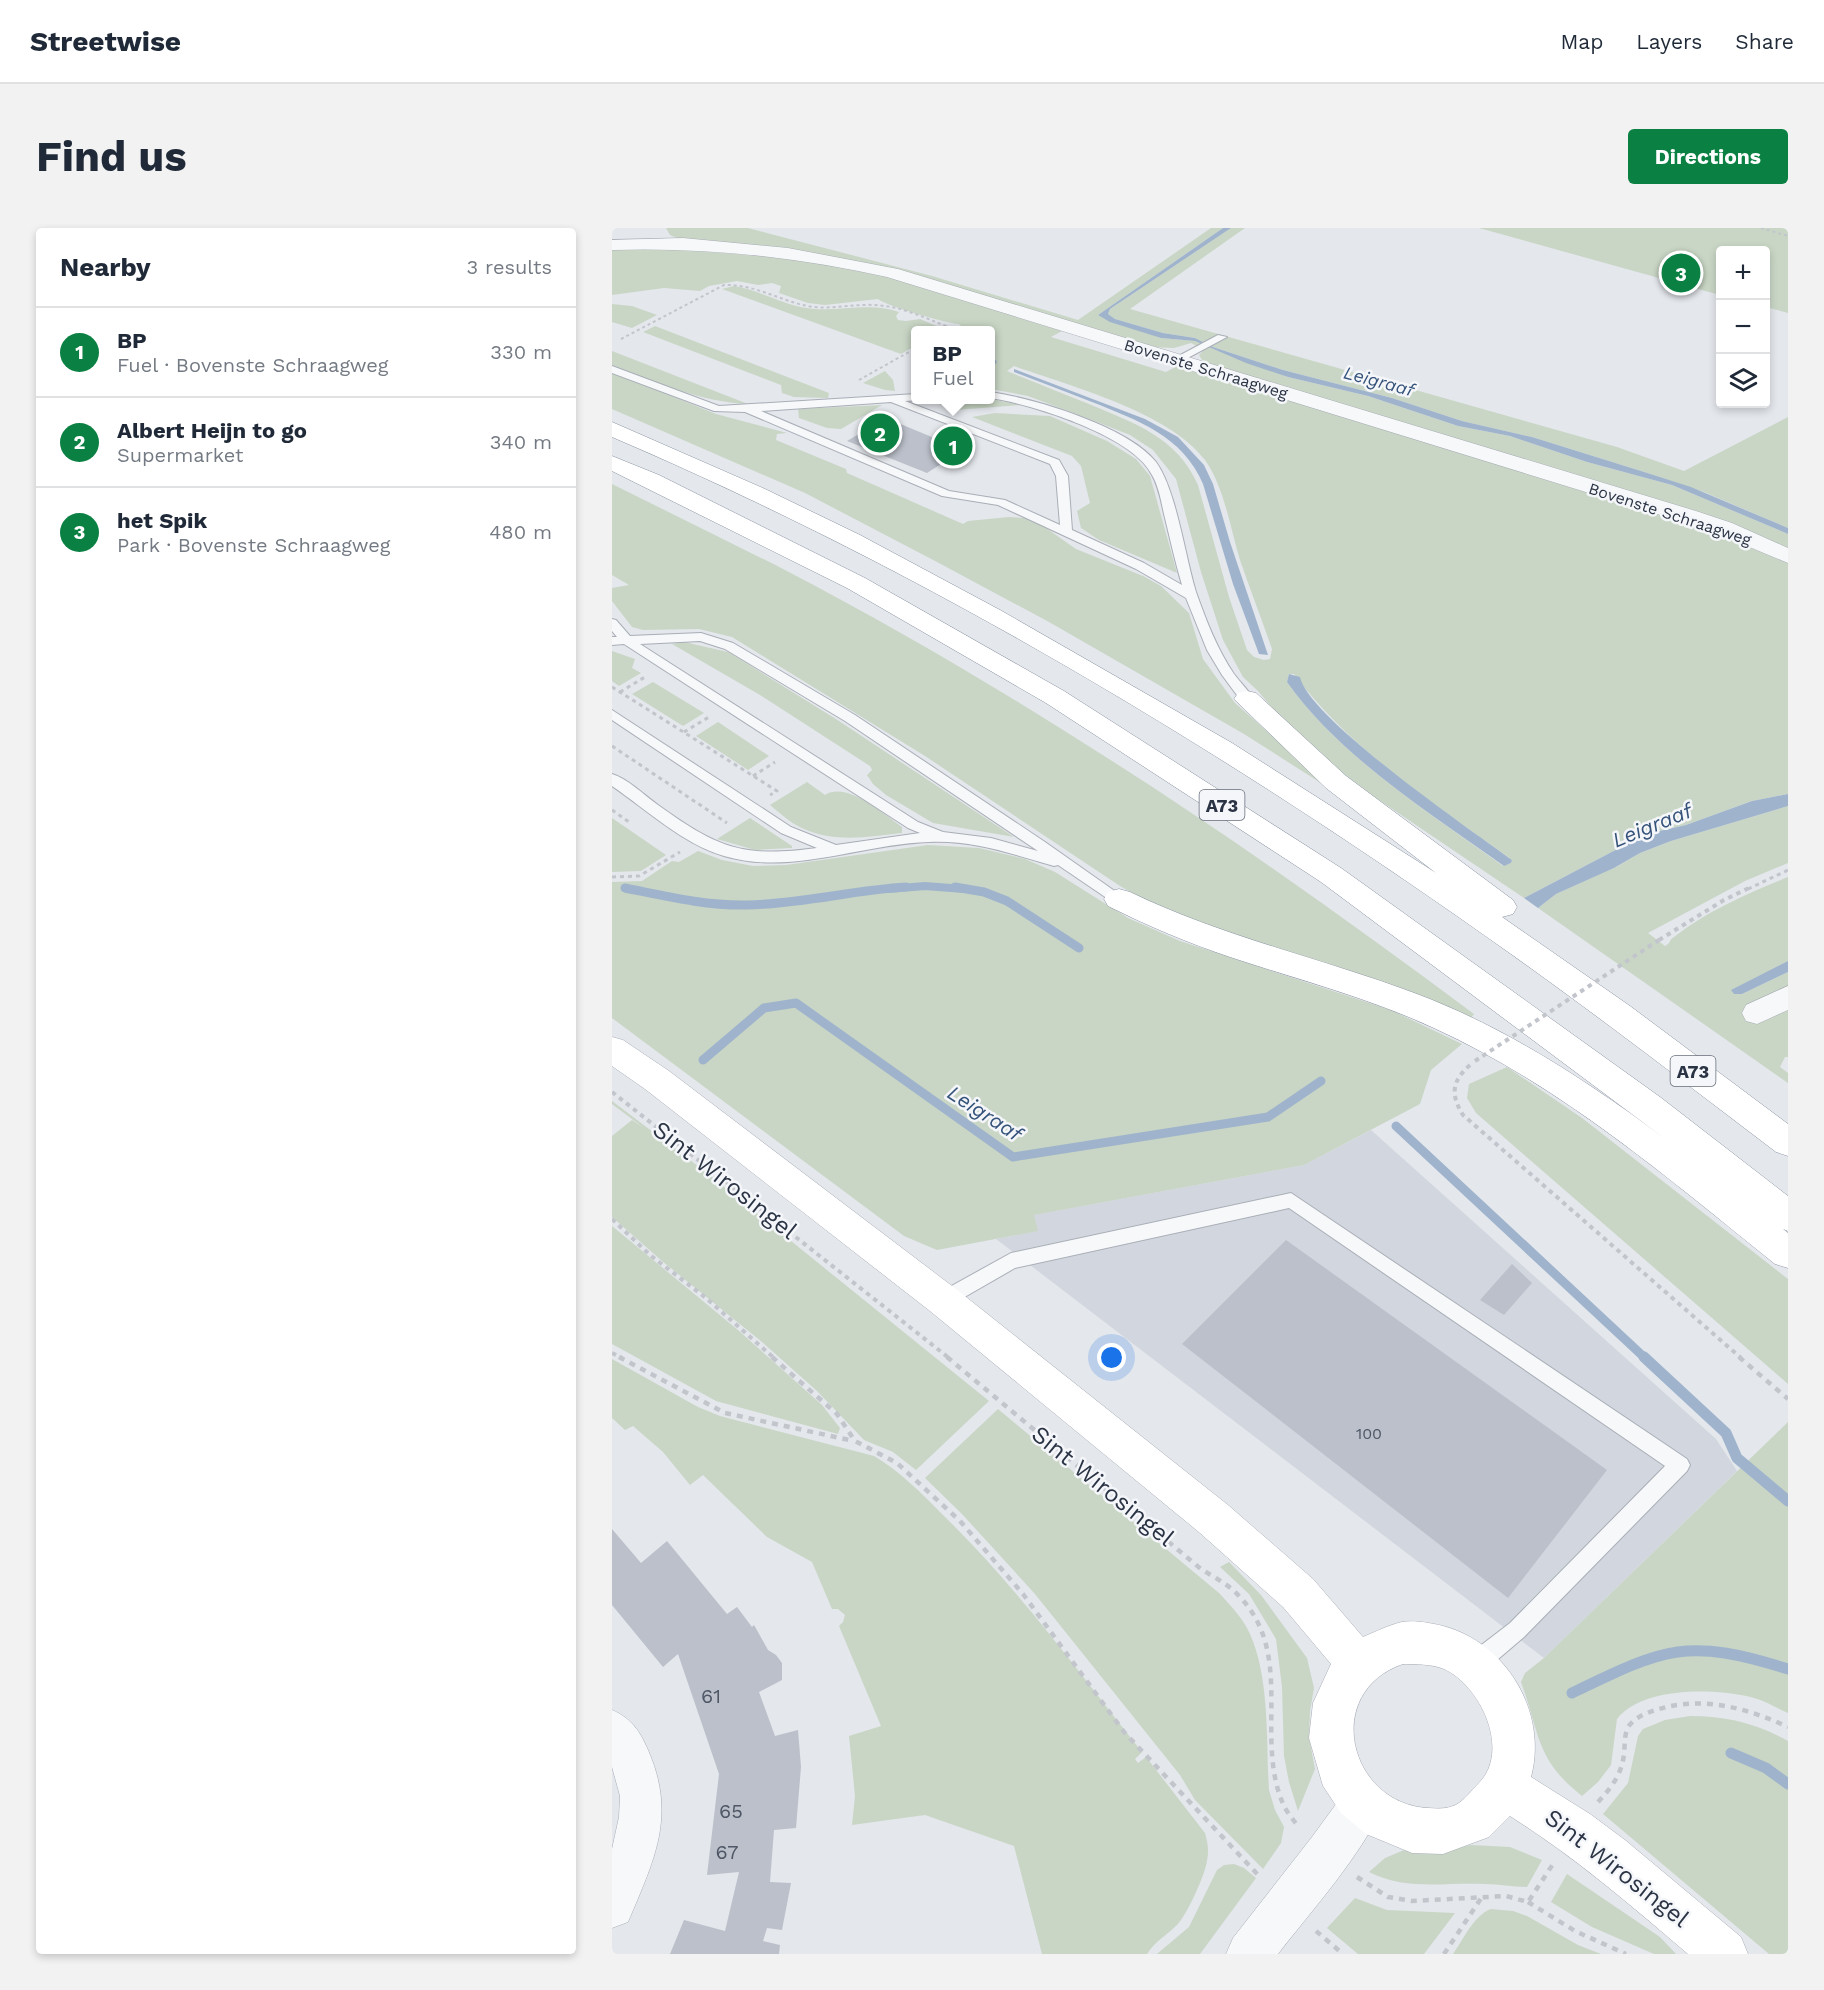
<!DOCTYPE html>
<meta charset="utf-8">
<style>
body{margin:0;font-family:"Work Sans",sans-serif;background:#f2f2f3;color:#1f2937}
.controls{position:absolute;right:18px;top:18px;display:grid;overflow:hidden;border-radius:6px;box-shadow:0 3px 9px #0003}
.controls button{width:54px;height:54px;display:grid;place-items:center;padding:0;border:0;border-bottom:2px solid #e0e1e3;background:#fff;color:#1f2937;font:30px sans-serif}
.you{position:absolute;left:500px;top:1130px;width:21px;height:21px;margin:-15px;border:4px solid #fff;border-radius:50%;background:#1a73e8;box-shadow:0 0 0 9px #1a73e833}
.badge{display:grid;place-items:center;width:39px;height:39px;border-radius:50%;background:#0b8043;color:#fff;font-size:20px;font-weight:700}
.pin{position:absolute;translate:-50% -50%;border:3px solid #fff;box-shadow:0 2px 6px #0006}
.popup{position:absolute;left:299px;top:98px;width:84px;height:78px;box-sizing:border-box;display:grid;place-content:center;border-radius:6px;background:#fff;filter:drop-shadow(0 2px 4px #0005);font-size:20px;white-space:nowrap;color:#747a83}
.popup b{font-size:22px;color:#1f2937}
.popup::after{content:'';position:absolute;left:50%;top:100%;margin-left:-12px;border:12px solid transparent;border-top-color:#fff}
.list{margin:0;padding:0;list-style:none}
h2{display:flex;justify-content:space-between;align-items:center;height:78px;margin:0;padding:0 24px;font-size:26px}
h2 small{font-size:20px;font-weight:400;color:#747a83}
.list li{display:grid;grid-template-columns:39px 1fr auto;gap:18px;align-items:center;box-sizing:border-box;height:90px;padding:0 24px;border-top:2px solid #e0e1e3}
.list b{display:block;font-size:22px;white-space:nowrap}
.list p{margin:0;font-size:20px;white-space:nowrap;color:#747a83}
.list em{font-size:20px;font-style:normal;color:#747a83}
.icon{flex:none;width:33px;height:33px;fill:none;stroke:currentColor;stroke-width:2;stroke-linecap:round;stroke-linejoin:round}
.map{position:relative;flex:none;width:1176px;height:1726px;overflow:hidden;border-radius:6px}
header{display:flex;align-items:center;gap:36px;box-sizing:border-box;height:84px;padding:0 30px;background:#fff;border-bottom:2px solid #e0e1e3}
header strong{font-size:28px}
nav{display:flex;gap:33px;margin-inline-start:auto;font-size:21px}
.intro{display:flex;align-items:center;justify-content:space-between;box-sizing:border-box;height:144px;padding:0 36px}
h1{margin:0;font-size:42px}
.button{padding:15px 27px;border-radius:6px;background:#0b8043;color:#fff;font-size:21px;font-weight:700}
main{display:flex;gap:36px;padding:0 36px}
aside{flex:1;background:#fff;border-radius:6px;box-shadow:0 3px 9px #0003}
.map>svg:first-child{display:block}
.built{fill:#d2d6de}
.green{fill:#c9d6c5;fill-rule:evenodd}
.water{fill:#9fb4cc}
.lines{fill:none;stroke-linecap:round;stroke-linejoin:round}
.stream-far3{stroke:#9fb4cc;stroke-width:5}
.stream-far2{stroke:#9fb4cc;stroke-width:8}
.stream-far1{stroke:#9fb4cc;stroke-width:9}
.stream{stroke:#9fb4cc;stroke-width:11}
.building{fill:#bbc0ca}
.service-casing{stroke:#a9aeb7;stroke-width:2}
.minor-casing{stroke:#a9aeb7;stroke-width:1}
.secondary-casing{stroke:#a9aeb7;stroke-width:1}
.motorway-casing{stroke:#8b94a3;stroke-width:1}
.path-far3{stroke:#c2c5cb;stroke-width:2;stroke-dasharray:3 3;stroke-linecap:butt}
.path-far2{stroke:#c2c5cb;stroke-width:3;stroke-dasharray:4 4;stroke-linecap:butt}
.path-far1{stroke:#c2c5cb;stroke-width:4;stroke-dasharray:4.5 4.5;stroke-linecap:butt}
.path{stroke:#c2c5cb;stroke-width:4.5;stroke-dasharray:6 6;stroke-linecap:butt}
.service{fill:#f7f8fa;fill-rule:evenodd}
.minor{fill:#f7f8fa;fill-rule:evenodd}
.secondary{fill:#fff;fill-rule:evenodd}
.motorway{fill:#fff;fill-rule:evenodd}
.path-bridge{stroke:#c2c5cb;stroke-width:4;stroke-dasharray:4.5 4.5;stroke-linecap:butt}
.labels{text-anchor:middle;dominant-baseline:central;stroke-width:5;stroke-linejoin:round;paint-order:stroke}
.far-street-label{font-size:16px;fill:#2b3445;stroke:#f4f6f9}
.number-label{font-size:16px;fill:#4f5766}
.far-water-label{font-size:18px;font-style:italic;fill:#34527a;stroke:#f4f6f9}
.shield{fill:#f4f6f9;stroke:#676e7b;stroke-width:1.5}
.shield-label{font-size:18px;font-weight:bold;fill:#2b3445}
.near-number-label{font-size:20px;fill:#4f5766}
.water-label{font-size:21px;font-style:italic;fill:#34527a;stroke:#f4f6f9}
.near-street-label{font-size:24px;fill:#2b3445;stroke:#f4f6f9}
</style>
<header>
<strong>Streetwise</strong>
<nav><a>Map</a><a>Layers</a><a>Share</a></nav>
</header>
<div class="intro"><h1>Find us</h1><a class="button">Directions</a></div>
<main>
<aside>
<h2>Nearby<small>3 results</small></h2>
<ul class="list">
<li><span class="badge">1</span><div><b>BP</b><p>Fuel · Bovenste Schraagweg</p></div><em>330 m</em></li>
<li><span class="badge">2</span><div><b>Albert Heijn to go</b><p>Supermarket</p></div><em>340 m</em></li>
<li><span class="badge">3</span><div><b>het Spik</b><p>Park · Bovenste Schraagweg</p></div><em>480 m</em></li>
</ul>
</aside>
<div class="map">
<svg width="1176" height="1726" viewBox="0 0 1176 1726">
<rect width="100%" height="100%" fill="#e4e7ec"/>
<polygon class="built" points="759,902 1104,1211 1125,1243 932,1430 384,1011 425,1003 421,987 692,937"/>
<g class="green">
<polygon points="54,0 136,0 320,48 466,92 599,0 611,0 486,87 549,110 583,113 676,149 756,168 846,198 898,208 975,234 1060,257 1176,306 1176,322 592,135 587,127 592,122 579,115 562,120 536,119 274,40 206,26 67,11 58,7"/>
<polygon points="619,0 633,0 518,81 1005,219 1072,243 1176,189 1176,300 1092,264 1029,243 920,209 850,193 780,170 671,142 601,119 583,110 551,105 503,91 496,86 498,81"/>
<polygon points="867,0 1176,0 1176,85 1154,79 1154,22 1108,22 1108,67"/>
<path d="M 53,20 L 205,33 L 266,46 L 452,102 L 439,109 L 554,144 L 567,137 L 1077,294 L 1176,334 L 1176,566 L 1140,573 L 1074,597 L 1034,606 L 912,670 L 764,570 L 721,538 L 669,491 L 646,463 L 631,449 L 611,412 L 589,344 L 564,251 L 541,222 L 518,207 L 480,192 L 416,168 L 379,161 L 378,103 L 353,102 L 347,96 C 334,95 274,78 266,71 L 213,77 L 196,75 L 167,65 L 169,58 L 160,55 L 146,57 L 125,53 L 97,58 L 88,63 L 52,60 L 0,67 L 0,22 ZM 402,138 C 458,158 557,184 593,232 C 612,258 619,303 629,335 C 639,364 650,392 660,421 L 658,431 L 652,432 L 642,429 L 635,422 L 617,369 L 586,257 C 565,209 522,195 477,176 C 450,165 422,154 395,143 ZM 677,446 L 682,446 C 739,523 823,576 900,632 L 899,635 L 891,638 C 819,586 727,528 675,454 Z"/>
<path d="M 122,58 C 147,62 169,76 194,80 C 225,85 257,73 287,84 L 284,88 L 286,92 L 294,93 L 308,91 L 329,100 L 329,102 L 304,103 L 303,118 L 289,126 L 110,61 Z"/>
<polygon points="0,76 20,78 45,87 20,100 0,94"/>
<polygon points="43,98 217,165 216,170 182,169 170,165 169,157 31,104"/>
<path d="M 0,123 L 136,176 C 88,174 44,154 0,137 Z"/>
<polygon points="273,143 281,152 283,163 273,162 251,155"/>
<polygon points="0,144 104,186 175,205 165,206 164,212 234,241 235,245 351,296 356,293 397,289 413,290 431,298 464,321 531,348 549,358 577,385 591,431 623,475 688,532 712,557 632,506 437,394 325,334 193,265 0,181"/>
<polygon points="379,171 409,177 343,182 320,173"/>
<polygon points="270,177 229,201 215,200 187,190 186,181"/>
<polygon points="383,185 438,188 495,213 524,231 538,248 565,345 487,312 469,300 465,283 478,275 469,238 460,228 360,189"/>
<path d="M 0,256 C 58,285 116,313 173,342 C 277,396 379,456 478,519 C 610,602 737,693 862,786 L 859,790 L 612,707 L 545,679 L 508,658 L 313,528 L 120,409 L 87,401 L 31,402 L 20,399 L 0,373 L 0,360 L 17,357 L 0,347 Z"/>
<polygon points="72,414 116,424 131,433 227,493 402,609 321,595 274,567 261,556 255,547 260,542 258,538 148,467 60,416"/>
<polygon points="0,423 23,431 20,440 29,445 7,458 0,453"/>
<polygon points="41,454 92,485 71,498 20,466"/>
<polygon points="106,494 157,528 136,542 84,508"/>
<path d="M 195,554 L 213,567 C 235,553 271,586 290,599 L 290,605 C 255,609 217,616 184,597 C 175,592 167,584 158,577 Z"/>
<path d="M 1176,578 L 1176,635 L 1133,653 L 1036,705 L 1053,718 C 1060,714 1056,713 1062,709 C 1095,683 1137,665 1176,649 L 1176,733 L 1120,762 L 1130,766 L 1176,744 L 1176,758 L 1136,778 L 1152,793 L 1176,781 L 1176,829 L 1173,829 L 1168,839 L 1176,845 L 1176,855 L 926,680 L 944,666 L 1006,638 L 1028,625 L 1059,613 Z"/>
<polygon points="0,590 54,627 29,643 0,644"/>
<polygon points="138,590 180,618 180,620 143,622 105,611"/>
<polygon points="316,617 367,620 413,631 443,644 516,690 568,713 779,782 850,816 819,842 808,876 692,937 422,987 426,1003 325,1022 292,1008 0,790 0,654 30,653 60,633 67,634 86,623 110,632 141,638 174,637"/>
<polygon points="895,839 970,890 1176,1051 1176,1156 864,885 855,870 857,856"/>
<polygon points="0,873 95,945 377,1173 304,1242 281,1224 252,1212 205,1163 150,1114 50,1033 0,989 0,908 20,892 32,900 0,876"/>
<polygon points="0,998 126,1102 210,1177 228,1200 226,1206 104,1173 0,1116"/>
<path d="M 0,1131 L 86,1179 L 108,1188 L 262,1228 C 288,1243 309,1265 331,1287 C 405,1359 466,1443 530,1524 L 523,1531 L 526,1535 L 534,1529 L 593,1605 C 596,1615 597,1623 595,1633 C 593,1647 575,1687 565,1697 C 555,1707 543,1713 535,1726 L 430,1726 L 402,1618 L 313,1587 L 240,1597 L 243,1568 L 237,1508 L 269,1498 L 227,1398 L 231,1394 L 233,1387 L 226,1381 L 220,1381 L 200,1334 L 155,1309 L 91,1247 L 78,1257 L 51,1224 L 21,1198 L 13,1202 L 0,1190 Z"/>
<path d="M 386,1181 L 607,1365 C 619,1378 631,1390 638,1406 C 658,1451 654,1513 657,1562 L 663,1582 L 672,1599 L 669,1615 L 651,1641 L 583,1572 L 568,1547 L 423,1366 L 350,1286 L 313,1250 Z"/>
<path d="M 1176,1194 L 1176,1485 C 1165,1480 1153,1473 1142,1470 C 1105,1460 1031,1458 1005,1491 L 999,1537 L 986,1554 L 970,1568 C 923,1531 928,1505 909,1454 L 913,1445 L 932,1430 Z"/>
<polygon points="617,1334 649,1367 695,1430 702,1460 698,1483 697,1509 703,1541 686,1583 677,1554 672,1528 670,1459 664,1411 637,1366 608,1339"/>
<path d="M 1078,1488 C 1114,1488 1144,1495 1176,1513 L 1176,1726 L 1157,1726 L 991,1586 L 1016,1555 L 1026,1508 L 1031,1501 L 1053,1492 Z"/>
<path d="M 859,1617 L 898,1619 L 930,1632 L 915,1659 C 901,1659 887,1656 873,1656 C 832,1654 794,1663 757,1644 L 773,1630 L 792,1622 L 815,1625 Z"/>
<polygon points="622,1636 632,1640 644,1650 588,1726 545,1726 577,1699 605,1642 612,1637"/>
<polygon points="955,1646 1048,1709 1064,1726 1042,1726 980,1699 939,1674"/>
<polygon points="743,1670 775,1682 843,1685 812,1726 746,1726 715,1700"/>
<path d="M 879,1681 L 901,1683 L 915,1688 L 966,1717 L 989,1726 L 841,1726 C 851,1712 862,1687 879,1681 Z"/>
</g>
<g class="water">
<polygon points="611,0 619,0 498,81 496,86 503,91 551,105 583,110 601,119 671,142 780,170 850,193 920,209 1029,243 1079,259 1176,300 1176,306 1060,257 975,234 898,208 846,198 756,168 676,149 634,135 583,113 549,110 498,94 486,87"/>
<path d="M 402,141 L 533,191 L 566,209 L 592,237 L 601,256 L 618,314 L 656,427 L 647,426 L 621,356 L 591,256 C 571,208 525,192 480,174 C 454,164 428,154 402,144 Z"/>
<path d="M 677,446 L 688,449 C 697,491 859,602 900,632 L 899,635 L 892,638 C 819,586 727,528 675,454 Z"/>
<polygon points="1176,566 1176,578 1059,613 1028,625 1002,640 944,666 926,680 912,670 1034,606 1074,597 1140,573"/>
<polygon points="1176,733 1176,744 1130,766 1122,766 1119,762"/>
</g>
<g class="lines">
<polyline class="stream-far3" points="378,132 382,134"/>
<g class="stream-far2">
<polyline points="13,660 16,661"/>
<polyline points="276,661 313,658 352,661"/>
</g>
<g class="stream-far1">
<polyline points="343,659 372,664 395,673 467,720"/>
<path d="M 13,660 C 53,668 94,678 135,677 C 189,676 241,662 294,659"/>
<polyline points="91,832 152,780 184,775 401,929 656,889 709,853"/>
<polyline points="784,898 1033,1130"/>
</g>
<g class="stream">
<polyline points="1032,1129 1114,1205 1125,1230 1176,1273"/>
<path d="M 960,1465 C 1053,1420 1074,1409 1176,1441"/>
<polyline points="1119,1525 1154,1540 1176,1556"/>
</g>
</g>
<g class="building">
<polygon points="274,190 351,222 315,245 235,213"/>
<polygon points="674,1012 995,1242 896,1370 570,1116"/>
<polygon points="900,1036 920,1055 892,1087 868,1072"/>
<polygon points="0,1301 29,1335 55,1313 115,1386 125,1379 140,1399 142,1397 156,1422 164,1427 170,1435 170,1452 147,1464 163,1508 186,1502 189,1539 184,1600 162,1602 158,1654 179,1655 170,1702 155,1700 151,1713 168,1717 167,1726 58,1726 72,1692 113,1703 127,1644 95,1647 107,1546 66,1426 51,1439 0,1377"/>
</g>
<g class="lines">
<g class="service-casing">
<g id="service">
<polygon points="606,107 615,109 570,133 561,131"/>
<path d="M 0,138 L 107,178 L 304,166 L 304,172 L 307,172 L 293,173 L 447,232 L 456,248 L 460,302 L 532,335 L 570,357 C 563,334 558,310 552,286 C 549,273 547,259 540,247 C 521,208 420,176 378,170 L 378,164 C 422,170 517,199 544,234 C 564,261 573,328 584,364 C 594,392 605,421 622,446 C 628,454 636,462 642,471 L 640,474 L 630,474 L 610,447 L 595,422 L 574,370 L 524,341 L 386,277 L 330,268 L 133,184 L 102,183 L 0,145 ZM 279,174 L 438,236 L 444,248 L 448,297 L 393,272 L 337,263 L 149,183 Z"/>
<path d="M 0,391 L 4,392 L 18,408 L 89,405 L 121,415 L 243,487 L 433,614 L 514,671 L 507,676 L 502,675 L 446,637 L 442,638 C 400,626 361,612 317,614 C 249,616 179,648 112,628 C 71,616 35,582 0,558 L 0,546 C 16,551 32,567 46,577 C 106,620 130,630 205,620 L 169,605 L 0,492 L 0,482 L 179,599 L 224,617 L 308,605 L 296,600 L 12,416 L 0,417 L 0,409 L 5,409 L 0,403 ZM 88,413 L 113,421 L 233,493 L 426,623 L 379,610 L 331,604 L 306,594 L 28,416 Z"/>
<polygon points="679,965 1075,1231 1078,1237 1075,1243 912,1409 871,1444 863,1447 855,1444 852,1436 855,1428 898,1395 1053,1238 677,980 403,1040 337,1078 331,1080 325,1078 322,1072 325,1066 399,1025"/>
</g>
</g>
<g class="minor-casing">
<g id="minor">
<path d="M 71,10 L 176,20 L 286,41 L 1084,283 L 1120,295 L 1176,320 L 1176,335 L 1104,305 L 1068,293 L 275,49 C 184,29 94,19 0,22 L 0,12 Z"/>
<polygon points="1176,758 1176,782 1145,796 1134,793 1130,785 1134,777"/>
<path d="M 0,1482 C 19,1490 28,1503 36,1522 C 65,1588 42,1632 16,1694 L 0,1700 L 0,1621 L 7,1589 L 8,1568 L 0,1539 Z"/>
<path d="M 750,1554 L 765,1561 L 772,1576 C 750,1627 700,1682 666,1726 L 614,1726 L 621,1710 L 700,1609 L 735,1561 Z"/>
</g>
</g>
<g class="secondary-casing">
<path id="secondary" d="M 0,809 L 11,812 L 57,843 L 344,1061 L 616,1277 L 701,1351 L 751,1409 C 763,1404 777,1397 790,1394 C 802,1392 819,1395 831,1398 C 895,1415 936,1485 919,1549 L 978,1586 L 1013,1612 L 1129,1709 L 1136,1726 L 1076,1726 C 1016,1675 964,1630 898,1588 L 877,1609 L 831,1626 L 800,1625 L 754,1606 L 729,1585 L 711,1558 L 697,1510 L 701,1475 L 719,1436 L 671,1379 L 588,1305 L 318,1083 L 33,861 L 0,838 ZM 791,1436 C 804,1436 820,1436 832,1441 C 868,1457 900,1523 866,1556 C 860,1562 854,1570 847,1575 C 838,1581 827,1581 816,1580 C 737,1576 709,1464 791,1436 Z"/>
</g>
<g class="motorway-casing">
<g id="motorway">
<path d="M 0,194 L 153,261 L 248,307 L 388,382 L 620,515 L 824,645 L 714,560 L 622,471 L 626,465 L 635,463 L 644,465 L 734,548 L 901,672 L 905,679 L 901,686 L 890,689 L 1018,778 L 1176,896 L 1176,928 L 1164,924 C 1076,857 989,790 899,726 C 618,526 318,345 0,209 Z"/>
<path d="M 0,228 L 47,247 L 253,350 L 452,463 L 729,640 L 1048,869 L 1176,968 L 1176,1003 L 1171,1001 L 1176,1005 L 1176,1040 L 1163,1036 C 1056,950 950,859 824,801 C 758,770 687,752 618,729 C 576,715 536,698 496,678 L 492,671 L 496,664 L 507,661 L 518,664 C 611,709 709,730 805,766 C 895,800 975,853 1052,910 L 709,654 L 434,475 L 235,360 L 0,243 Z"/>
</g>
</g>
<g class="path-far3">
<polyline points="1149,0 1176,8"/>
<path d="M 9,111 L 112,57 C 145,56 171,75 202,79 C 222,81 242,76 263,77 C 288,78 311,89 334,98 L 335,103"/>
<polyline points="247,152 304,120"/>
</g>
<g class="path-far2">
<polyline points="0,459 165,563 158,567"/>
<polyline points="8,464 33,449"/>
<polyline points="72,504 97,489"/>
<polyline points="0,518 115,595"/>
<polyline points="141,548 163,534"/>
<polyline points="0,582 17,594"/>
<polyline points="0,649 27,648 68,624"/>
<polyline points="1136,661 1176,642"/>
</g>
<g class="path-far1">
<polyline points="1047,712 1112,672 1139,659"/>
<path d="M 858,837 C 840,853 838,866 851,887 L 1129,1130"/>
<polyline points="0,864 337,1130"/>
<polyline points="0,991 38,1027 94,1070 162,1130"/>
<polyline points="0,1125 10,1130"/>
</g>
<g class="path">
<polyline points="7,1129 113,1185 242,1213"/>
<polyline points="160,1129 225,1186 243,1213 285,1235 348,1293 411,1366 512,1504 649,1650"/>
<path d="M 335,1129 L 589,1341 C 602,1349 616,1356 627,1368 C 685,1428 640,1512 673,1580 C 677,1587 682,1593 687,1599"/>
<polyline points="1127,1129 1176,1171"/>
<path d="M 986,1574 C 999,1560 1010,1546 1012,1526 C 1013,1517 1012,1508 1016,1499 C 1023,1489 1036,1484 1047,1481 C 1092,1468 1135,1480 1176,1499"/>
<polyline points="745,1649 776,1669 800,1673 894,1668 916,1674 941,1636"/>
<polyline points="916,1674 963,1703 1014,1726"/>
<polyline points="704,1703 731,1726"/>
<polyline points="832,1726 870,1669"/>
</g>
<use href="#service" class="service"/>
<use href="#minor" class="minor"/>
<use href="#secondary" class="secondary"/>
<use href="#motorway" class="motorway"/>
<polyline class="path-bridge" points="863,833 1047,712"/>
</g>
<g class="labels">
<g class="far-street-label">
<text transform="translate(594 141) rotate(17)">Bovenste Schraagweg</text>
<text transform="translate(1058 286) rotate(18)">Bovenste Schraagweg</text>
</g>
<g class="number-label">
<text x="757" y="1205">100</text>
</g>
<g class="far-water-label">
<text transform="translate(767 153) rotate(15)">Leigraaf</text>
</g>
<g class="shield">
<rect x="587.5" y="562" width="45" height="30" rx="4.5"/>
<rect x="1058.5" y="828" width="45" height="30" rx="4.5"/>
</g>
<g class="shield-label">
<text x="610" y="577">A73</text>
<text x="1081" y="843">A73</text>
</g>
<g class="near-number-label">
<text x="99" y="1468">61</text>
<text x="119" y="1583">65</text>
<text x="115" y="1624">67</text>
</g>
<g class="water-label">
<text transform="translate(1040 597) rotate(-22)">Leigraaf</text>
<text transform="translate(373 885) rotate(33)">Leigraaf</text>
</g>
<g class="near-street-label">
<text transform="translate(113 952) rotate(38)">Sint Wirosingel</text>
<text transform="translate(491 1258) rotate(39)">Sint Wirosingel</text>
<text transform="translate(1005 1640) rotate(38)">Sint Wirosingel</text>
</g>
</g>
</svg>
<div class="controls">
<button>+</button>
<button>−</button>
<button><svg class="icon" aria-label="layers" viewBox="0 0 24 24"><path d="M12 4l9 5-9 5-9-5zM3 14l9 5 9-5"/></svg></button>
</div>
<div class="you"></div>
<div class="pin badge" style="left:341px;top:218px">1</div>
<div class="popup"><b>BP</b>Fuel</div>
<div class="pin badge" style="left:268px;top:205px">2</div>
<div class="pin badge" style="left:1069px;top:45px">3</div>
</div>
</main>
